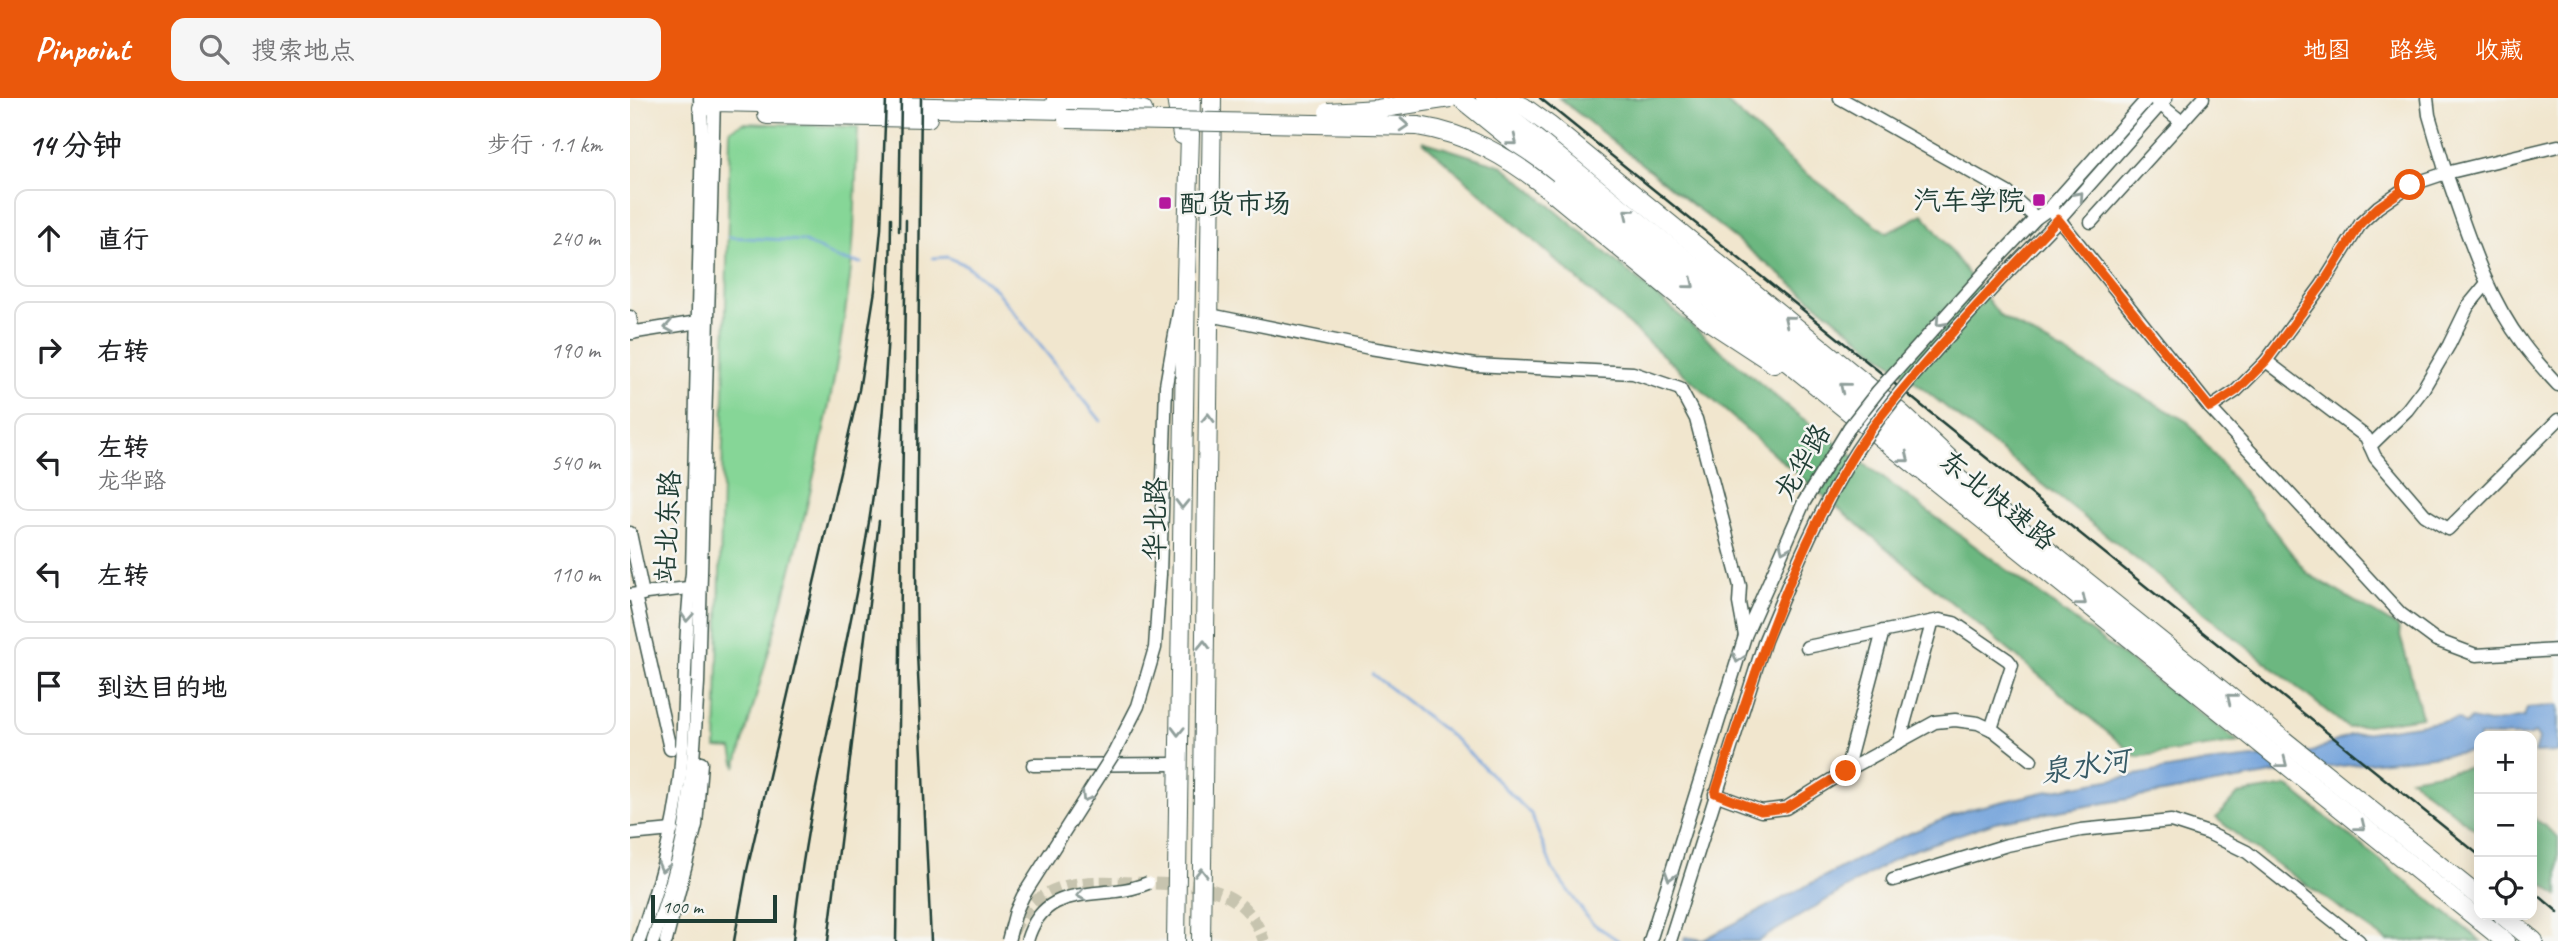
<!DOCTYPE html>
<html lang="zh">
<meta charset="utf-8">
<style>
body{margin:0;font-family:Caveat,"LXGW WenKai TC",sans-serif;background:#f6f6f6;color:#202124}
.controls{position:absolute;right:21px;bottom:21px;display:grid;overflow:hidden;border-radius:14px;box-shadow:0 4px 18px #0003}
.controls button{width:63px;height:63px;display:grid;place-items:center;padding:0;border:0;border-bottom:2px solid #e0e0e0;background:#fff;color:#202124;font:35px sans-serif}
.scale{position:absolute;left:21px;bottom:18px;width:126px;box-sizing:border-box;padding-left:7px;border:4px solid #1f3d34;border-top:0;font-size:19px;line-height:24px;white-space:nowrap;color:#1f3d34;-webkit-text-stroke:5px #f6f6f2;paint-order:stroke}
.stop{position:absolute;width:21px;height:21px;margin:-16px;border:5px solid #ea580c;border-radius:50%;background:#fff}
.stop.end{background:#ea580c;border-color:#fff;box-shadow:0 2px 7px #0008}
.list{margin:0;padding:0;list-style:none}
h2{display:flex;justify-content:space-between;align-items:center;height:91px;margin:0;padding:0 28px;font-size:30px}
h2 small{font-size:23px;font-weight:400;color:#757577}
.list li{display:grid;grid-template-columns:46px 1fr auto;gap:21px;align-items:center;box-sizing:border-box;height:98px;margin:0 14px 14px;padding:0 14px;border:2px solid #e0e0e0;border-radius:14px}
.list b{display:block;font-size:26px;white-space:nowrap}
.list p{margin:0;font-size:23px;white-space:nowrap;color:#757577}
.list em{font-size:23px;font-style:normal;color:#757577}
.icon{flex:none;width:38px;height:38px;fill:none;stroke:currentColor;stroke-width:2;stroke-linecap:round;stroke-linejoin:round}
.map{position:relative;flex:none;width:1928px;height:843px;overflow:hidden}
header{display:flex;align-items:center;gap:42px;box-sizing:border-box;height:98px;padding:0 35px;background:#ea580c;color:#fff}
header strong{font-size:33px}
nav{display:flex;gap:38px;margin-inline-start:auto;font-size:24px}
.search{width:490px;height:63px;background:#f6f6f6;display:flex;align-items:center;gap:18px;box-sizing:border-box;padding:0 24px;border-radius:14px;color:#757577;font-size:26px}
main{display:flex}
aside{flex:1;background:#fff}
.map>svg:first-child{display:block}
.green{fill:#86d697;stroke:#528a66;stroke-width:2}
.forest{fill:#6cb780;stroke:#467a5a;stroke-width:2}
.water{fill:#70a0da;stroke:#486e87;stroke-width:2}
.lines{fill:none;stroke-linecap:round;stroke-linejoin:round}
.stream{stroke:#70a0da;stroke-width:2.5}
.minor-tunnel{stroke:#c7c4af;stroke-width:12;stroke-dasharray:12 6;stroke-linecap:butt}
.minor-casing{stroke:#3e564b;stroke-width:15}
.highway-casing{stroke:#3e564b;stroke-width:20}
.minor{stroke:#fff;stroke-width:12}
.highway{stroke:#fff;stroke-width:18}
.rail{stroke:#1f3d34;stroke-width:2.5}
.minor-bridge-casing{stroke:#3e564b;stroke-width:15;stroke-linecap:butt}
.highway-bridge-casing{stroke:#3e564b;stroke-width:20;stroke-linecap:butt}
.minor-bridge{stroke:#fff;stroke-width:12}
.highway-bridge{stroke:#fff;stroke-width:18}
.oneway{stroke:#8f9e9a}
.route{stroke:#ea580c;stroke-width:9}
.poi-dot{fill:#b5179e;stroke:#f6f6f2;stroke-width:2.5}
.labels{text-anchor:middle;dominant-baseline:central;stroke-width:5;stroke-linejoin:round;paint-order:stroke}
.poi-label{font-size:28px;fill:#1f3d34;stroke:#f6f6f2;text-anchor:end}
.street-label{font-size:28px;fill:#1f3d34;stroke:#f6f6f2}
.water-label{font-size:30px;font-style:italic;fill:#375b66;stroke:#f6f6f2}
</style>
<header>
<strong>Pinpoint</strong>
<div class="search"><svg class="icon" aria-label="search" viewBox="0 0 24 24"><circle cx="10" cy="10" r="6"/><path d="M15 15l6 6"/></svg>搜索地点</div>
<nav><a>地图</a><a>路线</a><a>收藏</a></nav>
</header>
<main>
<aside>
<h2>14 分钟<small>步行 · 1.1 km</small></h2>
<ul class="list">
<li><svg class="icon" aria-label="ahead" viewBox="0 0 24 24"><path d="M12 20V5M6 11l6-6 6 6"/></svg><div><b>直行</b></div><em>240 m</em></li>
<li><svg class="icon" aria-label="right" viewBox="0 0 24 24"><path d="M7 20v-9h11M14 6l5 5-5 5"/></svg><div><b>右转</b></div><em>190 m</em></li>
<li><svg class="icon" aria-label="left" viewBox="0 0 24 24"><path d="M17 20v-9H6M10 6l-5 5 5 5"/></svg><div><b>左转</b><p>龙华路</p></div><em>540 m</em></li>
<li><svg class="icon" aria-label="left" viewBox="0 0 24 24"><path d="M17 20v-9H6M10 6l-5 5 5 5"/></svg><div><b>左转</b></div><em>110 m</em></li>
<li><svg class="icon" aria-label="arrive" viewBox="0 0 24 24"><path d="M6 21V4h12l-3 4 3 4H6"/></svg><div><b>到达目的地</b></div></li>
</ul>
</aside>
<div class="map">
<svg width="1928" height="843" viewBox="0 0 1928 843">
<rect width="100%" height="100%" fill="#f6f6f2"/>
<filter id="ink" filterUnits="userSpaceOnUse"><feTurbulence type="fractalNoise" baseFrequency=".0143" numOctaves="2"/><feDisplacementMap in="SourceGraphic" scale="14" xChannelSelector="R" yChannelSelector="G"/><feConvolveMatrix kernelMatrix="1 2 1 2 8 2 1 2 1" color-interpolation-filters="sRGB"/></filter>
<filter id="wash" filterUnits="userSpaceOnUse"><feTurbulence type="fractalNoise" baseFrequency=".00686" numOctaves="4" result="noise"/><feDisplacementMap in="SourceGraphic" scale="28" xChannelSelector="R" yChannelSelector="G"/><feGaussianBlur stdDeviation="1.57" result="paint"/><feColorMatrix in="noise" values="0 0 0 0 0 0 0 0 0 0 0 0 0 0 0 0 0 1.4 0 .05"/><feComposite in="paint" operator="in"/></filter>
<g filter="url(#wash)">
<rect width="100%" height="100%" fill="#f1e6ce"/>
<path class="green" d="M 113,25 L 228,29 C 225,83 226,141 218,194 C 196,356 151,513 106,669 L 102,651 L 86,650 L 100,32 Z"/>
<g class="forest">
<polygon points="929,0 1092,0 1165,67 1257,135 1293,116 1370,218 1558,324 1678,476 1768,529 1792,619 1718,630"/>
<polygon points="792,43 873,68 1164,314 1609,644 1507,659 1153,364"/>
<polygon points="1842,669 1849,675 1849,735 1780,680"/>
<polygon points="1657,688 1851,843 1757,843 1621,748 1586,720 1608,696"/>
<polygon points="1902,718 1928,739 1928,798 1902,777"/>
</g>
<polygon class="water" points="1928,607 1928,654 1905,655 1909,641 1905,635 1899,638 1849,638 1849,650 1846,648 1838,654 1648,675 1365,724 1275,755 1128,843 1054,843 1055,839 1073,842 1266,741 1336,712 1418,693 1566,666 1682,654 1720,637 1828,621 1835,627 1841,621 1859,625 1894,619 1897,610"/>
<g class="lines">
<g class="stream">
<polyline points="98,139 173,143 211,162 232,165"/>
<polyline points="303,160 317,159 336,167 365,191 471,323"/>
<polyline points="742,576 826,642 901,716 923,772 961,824 989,843"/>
</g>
</g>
</g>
<g filter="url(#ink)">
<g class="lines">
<path class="minor-tunnel" d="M 383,834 C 409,777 460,783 513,785 C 564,787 614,785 634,843"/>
<g class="minor-casing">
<g id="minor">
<polyline points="1210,0 1378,95 1406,120"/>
<polyline points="1797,0 1799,17 1816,75 1928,48"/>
<polyline points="1526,3 1552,24"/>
<polyline points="1420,110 1580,310 1771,516 1806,542 1846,557 1928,552"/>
<polyline points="1461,124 1573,0"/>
<polyline points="1356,173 1406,120 1420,110 1518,0"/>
<polyline points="1368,184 1428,122 1536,0"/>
<polyline points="580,217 740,250 845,267 1003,275 1050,291 1066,321 1110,488 1109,505 1115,538"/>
<polyline points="0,219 3,235"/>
<polyline points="0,235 74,223"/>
<polyline points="1636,263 1736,339 1745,359 1795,417 1818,431 1928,322"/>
<path d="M 1580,310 L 1606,293 L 1636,263 L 1692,187 L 1731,125 L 1748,109 L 1780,87 L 1816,75 C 1837,134 1855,196 1893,246 C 1904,261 1916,274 1928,287"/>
<polyline points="1740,348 1777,312 1793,291 1819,247 1838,208 1857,185"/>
<polyline points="0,435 13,496"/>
<polyline points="530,476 536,287 550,208"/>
<polyline points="0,497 66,489"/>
<polyline points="5,497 40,651"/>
<polyline points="1177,549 1310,522 1324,525 1378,562 1382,567 1361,631"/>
<polyline points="1269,644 1301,529 1300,524"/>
<polyline points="403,667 547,666"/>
<polyline points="1216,673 1253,533"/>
<polyline points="1085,696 1131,713 1156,710 1212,675 1305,624 1325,622 1348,625 1363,632 1401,662"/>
<polyline points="0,736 42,732"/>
<polyline points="1263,782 1377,747 1451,732 1541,723 1578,735 1617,754 1729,843"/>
<path d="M 9,843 C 28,789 44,735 50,677 C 56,610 53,542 62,475 L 72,36 L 70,0"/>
<path d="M 23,843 C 35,806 48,768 55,729 C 63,682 65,633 68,585 L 84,0"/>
<polyline points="36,843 66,727 71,665"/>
<polyline points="1020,843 1115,538 1143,475"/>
<polyline points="1040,843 1135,542 1161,480"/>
</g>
</g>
<g class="highway-casing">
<g id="highway">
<polyline points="546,0 552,37"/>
<polyline points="830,0 1875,843"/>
<polyline points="855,0 1849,799"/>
<polyline points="875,0 894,9 919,27 1272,316 1320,361"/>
<polyline points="425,4 469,5 513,12"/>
<polyline points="72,10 84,4 436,12"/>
<polyline points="137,17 298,20"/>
<polyline points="917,90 1080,224 1144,266"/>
<polyline points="1872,817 1904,843"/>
<polyline points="546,843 556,181 561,0"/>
<polyline points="571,843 582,0"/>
</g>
</g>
<use href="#minor" class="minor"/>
<use href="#highway" class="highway"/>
<g class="rail">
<polyline points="291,0 286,473 287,555 301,843"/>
<polyline points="910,0 1849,757"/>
<polyline points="269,133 271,0"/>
<polyline points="1902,792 1928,814"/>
<polyline points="104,843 117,772 229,292 245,192 251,131 256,0"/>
<path d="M 163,843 C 176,706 214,572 237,436 C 255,331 260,226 261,120"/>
<polyline points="198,843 249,423"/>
<polyline points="266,843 276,122"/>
</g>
<g class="minor-bridge-casing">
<g id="minor-bridge">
<polyline points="1143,475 1174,404 1219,330 1248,293 1356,173"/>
<path d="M 1161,480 C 1180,436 1201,392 1227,352 C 1267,291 1320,238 1368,184"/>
<polyline points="378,843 386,813 393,798 484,655 508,608 525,550 530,476"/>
<path d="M 397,843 C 411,795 445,798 486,793 C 497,792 508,789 518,785"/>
</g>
</g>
<g class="highway-bridge-casing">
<g id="highway-bridge">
<polyline points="698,14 747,11 820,0"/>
<path d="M 437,21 L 788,28 C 839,36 878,59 917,90"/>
</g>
</g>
<use href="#minor-bridge" class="minor-bridge"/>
<use href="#highway-bridge" class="highway-bridge"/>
</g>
<defs><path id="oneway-chevron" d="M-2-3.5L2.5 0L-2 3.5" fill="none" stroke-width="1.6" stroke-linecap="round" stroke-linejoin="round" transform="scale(1.75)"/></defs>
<g class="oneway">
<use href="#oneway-chevron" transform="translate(774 27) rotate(4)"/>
<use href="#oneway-chevron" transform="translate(883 43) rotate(39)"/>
<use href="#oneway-chevron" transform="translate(1449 98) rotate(-48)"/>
<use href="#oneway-chevron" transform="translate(998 115) rotate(-141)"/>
<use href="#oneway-chevron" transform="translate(1060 186) rotate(39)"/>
<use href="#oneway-chevron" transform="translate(1158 222) rotate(-141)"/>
<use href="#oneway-chevron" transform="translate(1310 224) rotate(132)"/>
<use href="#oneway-chevron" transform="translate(39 229) rotate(170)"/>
<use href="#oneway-chevron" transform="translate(1214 289) rotate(-141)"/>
<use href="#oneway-chevron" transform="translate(578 320) rotate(-89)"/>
<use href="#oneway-chevron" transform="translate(1275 360) rotate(39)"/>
<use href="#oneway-chevron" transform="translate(552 406) rotate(91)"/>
<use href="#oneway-chevron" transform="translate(1154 450) rotate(114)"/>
<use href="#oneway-chevron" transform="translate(1452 503) rotate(39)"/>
<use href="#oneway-chevron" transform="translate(57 519) rotate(94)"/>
<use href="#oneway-chevron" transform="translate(574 547) rotate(-89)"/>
<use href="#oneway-chevron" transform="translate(1108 560) rotate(107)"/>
<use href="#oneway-chevron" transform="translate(1601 600) rotate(-141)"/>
<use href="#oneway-chevron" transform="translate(548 633) rotate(91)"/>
<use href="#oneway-chevron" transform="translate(1653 665) rotate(38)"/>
<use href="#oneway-chevron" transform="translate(456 699) rotate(122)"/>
<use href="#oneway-chevron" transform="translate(1731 728) rotate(39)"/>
<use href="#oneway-chevron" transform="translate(33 769) rotate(105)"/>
<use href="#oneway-chevron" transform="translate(571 775) rotate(-90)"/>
<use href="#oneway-chevron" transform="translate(1040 778) rotate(107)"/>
<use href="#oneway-chevron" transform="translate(451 797) rotate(170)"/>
</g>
</g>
<g class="lines" filter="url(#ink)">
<path class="route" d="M 1216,673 L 1156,710 L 1131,713 L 1085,695 C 1124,578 1160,459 1226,353 C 1245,323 1269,296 1291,270 C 1335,219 1381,170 1428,121 L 1580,310 L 1606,293 L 1636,263 L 1692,187 L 1731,125 L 1748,109 L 1780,87"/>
</g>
<g class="poi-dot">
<rect x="1402" y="95" width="14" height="14" rx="3.5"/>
<rect x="528" y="98" width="14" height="14" rx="3.5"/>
</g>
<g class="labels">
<g class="poi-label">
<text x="1395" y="102">汽车学院</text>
<text x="549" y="105" text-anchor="start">配货市场</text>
</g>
<g class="street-label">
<text transform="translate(1172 364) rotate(-60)">龙华路</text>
<text transform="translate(1368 402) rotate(39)">东北快速路</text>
<text transform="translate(525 421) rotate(-89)">华北路</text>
<text transform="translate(37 428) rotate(-87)">站北东路</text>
</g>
<g class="water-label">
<text transform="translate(1455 668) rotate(-8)">泉水河</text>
</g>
</g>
</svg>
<div class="controls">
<button>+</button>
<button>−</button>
<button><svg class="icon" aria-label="locate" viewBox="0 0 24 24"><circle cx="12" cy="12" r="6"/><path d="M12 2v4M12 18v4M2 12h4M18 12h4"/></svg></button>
</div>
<div class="scale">100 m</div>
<div class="stop" style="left:1780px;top:87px"></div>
<div class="stop end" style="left:1216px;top:673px"></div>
</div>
</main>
